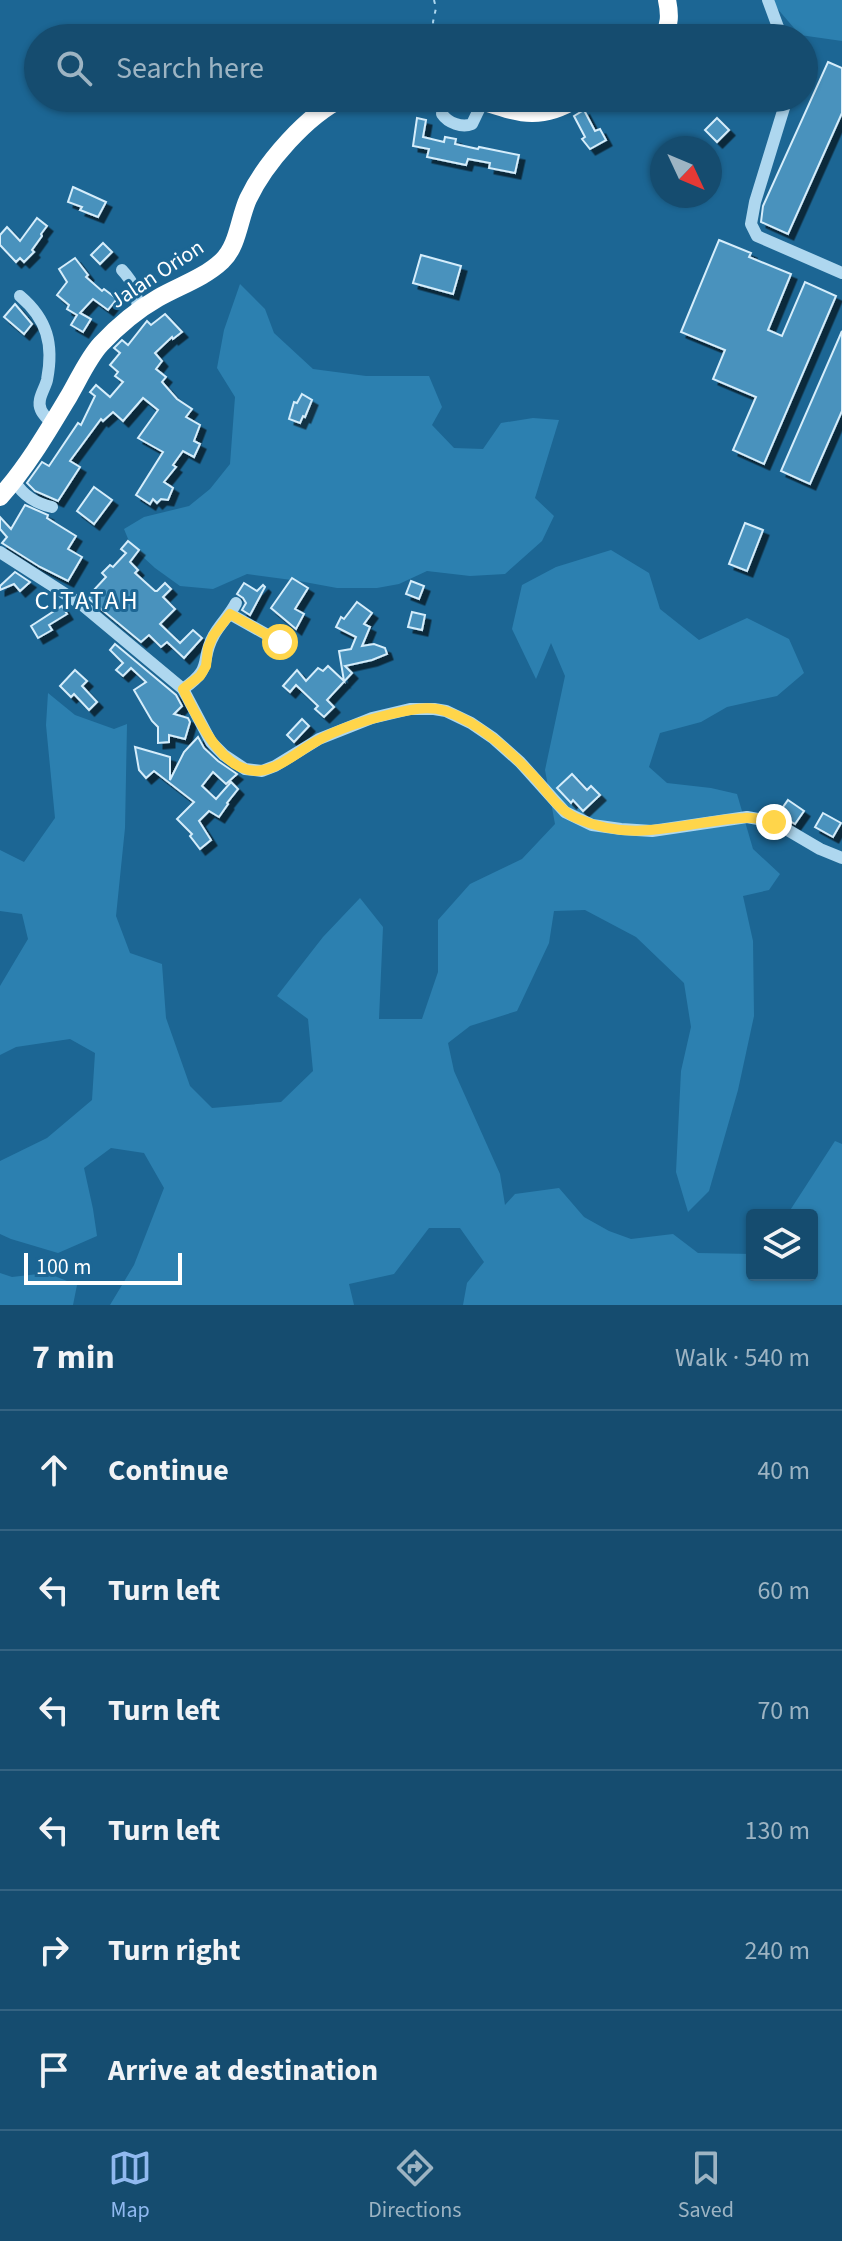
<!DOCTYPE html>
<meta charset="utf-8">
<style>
body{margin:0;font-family:"Source Sans 3",sans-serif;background:#1e5374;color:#f1f3f6}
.controls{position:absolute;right:24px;bottom:24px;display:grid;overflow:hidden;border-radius:8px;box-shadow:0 2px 6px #0004}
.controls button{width:72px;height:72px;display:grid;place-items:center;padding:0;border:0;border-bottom:2px solid #346382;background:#154c6f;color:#f1f3f6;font:40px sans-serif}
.compass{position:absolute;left:650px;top:136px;width:72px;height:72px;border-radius:50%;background:#154c6f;box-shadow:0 2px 6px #0004;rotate:134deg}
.scale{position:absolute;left:24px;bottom:20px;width:158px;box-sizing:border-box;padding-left:8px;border:4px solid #fff;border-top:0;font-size:22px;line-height:28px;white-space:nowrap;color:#fff;-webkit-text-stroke:6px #1c6694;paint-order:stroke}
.stop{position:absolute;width:24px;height:24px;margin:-18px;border:6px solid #ffd54a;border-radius:50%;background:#fff}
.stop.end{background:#ffd54a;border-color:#fff;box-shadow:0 2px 8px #0008}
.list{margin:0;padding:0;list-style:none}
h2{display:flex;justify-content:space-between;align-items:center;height:104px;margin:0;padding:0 32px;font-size:34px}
h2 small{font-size:26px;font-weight:400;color:#9db4c3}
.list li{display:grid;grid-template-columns:52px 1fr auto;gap:24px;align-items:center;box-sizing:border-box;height:120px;padding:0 32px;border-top:2px solid #346382}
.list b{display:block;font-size:30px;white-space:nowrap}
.list em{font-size:26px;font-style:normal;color:#9db4c3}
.icon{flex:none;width:44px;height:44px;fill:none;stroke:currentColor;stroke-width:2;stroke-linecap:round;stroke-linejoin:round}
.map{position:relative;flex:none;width:842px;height:1305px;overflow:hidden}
.search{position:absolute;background:#154c6f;box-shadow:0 2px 6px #0004;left:24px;right:24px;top:24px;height:88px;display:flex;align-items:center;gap:20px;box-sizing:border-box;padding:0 28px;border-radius:44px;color:#9db4c3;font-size:30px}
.sheet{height:824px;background:#154c6f}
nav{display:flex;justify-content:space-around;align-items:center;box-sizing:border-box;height:112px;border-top:2px solid #346382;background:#154c6f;font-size:22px;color:#9db4c3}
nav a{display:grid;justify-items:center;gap:4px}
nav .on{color:#90b9f0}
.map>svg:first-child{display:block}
.green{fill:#2c80b0}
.building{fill:#4992bd;stroke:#d5edfb;stroke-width:2;filter:url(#shadow)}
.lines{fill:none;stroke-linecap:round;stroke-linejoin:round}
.path{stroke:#aed7ef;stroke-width:2;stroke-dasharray:4 6;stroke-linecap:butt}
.minor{stroke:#aed7ef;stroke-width:12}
.highway{stroke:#fff;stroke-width:18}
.route{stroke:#ffd54a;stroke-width:10}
.labels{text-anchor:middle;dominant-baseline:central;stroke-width:6;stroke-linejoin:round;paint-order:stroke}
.street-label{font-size:22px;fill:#fff;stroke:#1c6694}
.quarter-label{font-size:26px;letter-spacing:2px;fill:#fff;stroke:#1c6694}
</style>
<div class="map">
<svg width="842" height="1305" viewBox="0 0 842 1305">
<defs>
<filter id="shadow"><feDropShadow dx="5.5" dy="5.5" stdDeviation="0" flood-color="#0009"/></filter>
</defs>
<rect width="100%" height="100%" fill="#1c6694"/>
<g class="green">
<polygon points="774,0 842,0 842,41 800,35 776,7"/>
<polygon points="240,284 265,309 274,333 313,369 366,376 429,376 442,407 432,425 454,448 483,449 501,423 533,418 559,420 535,498 554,516 542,541 505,574 470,576 427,571 399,584 377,588 337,588 299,581 247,574 213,589 180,586 155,568 131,546 124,529 144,517 189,506 210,489 230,464 235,397 217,368 224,330"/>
<polygon points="611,550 649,573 660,609 699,640 747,618 789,639 804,673 777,696 727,707 701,722 660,733 649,767 667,783 711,788 737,794 753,849 780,874 769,890 743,896 753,941 754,1016 738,1090 709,1191 688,1212 676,1172 681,1071 691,1027 684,983 636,937 585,910 554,911 549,943 517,1011 470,1026 448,1043 454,1071 500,1174 505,1205 515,1194 559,1188 584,1217 609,1231 631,1239 673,1234 698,1253 752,1254 752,1275 812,1275 812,1215 787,1215 835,1141 842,1144 842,1305 463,1305 467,1283 484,1262 460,1228 429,1228 394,1274 349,1284 354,1305 110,1305 134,1265 164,1188 144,1153 111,1148 84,1168 93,1209 97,1236 58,1253 11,1239 0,1234 0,1161 47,1138 92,1100 95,1053 70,1039 16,1047 0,1055 0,986 28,939 22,914 0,911 0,850 24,862 55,818 46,725 48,693 75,715 114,729 127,724 125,828 116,916 130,953 162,964 166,1018 190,1086 212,1108 281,1102 313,1071 308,1019 277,996 323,937 360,898 383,927 379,1019 422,1019 438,972 438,920 470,884 522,859 555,824 545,770 565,676 551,643 536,679 512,629 522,585 556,567"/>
<polygon points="0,1273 12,1277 47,1273 77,1285 73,1305 0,1305"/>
</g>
<g class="building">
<polygon points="828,62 842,68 842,113 788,234 761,222 763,206"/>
<polygon points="584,110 595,131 600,129 606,140 590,149 582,139 585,137 574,116"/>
<polygon points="417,118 426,120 423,137 444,142 445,137 456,139 455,144 478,149 479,147 519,155 515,173 489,168 490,163 468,159 466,165 427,157 429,149 413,146"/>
<polygon points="717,118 729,130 717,142 705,130"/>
<polygon points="73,187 106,202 98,217 80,210 82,207 68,202"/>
<polygon points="37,218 47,226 41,234 42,236 32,250 34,252 24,262 20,258 16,262 0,245 0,235 7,227 20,241"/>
<polygon points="719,240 751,253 749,257 791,274 768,330 782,336 805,282 836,296 764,464 733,450 756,397 713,379 725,350 681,332"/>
<polygon points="103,243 112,252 100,264 91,255"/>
<polygon points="421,255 461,266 453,294 413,283"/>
<polygon points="75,258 88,275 86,277 102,291 104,289 117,299 108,310 93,299 80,313 91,319 83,332 71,325 77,315 67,309 69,305 57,295 67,282 59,269"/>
<polygon points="15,304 32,324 24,334 4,317"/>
<polygon points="165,314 182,332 173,339 172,337 155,353 162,361 156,369 166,377 162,382 177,399 192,409 186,417 200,425 194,441 200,444 194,457 183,451 173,465 176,467 164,482 173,488 168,500 161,499 157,503 153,499 150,504 136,495 163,452 138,438 158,410 143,398 123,421 113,412 103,421 101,419 70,461 80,467 58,501 35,491 27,483 42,462 49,466 78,423 81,425 95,396 90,392 96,385 110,397 123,382 115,376 118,372 110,365 120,353 114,348 122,340 128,345 147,321 151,325"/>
<polygon points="842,331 842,411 810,484 781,471"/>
<polygon points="302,394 312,400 305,417 303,416 300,423 289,419 294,402 297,403"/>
<polygon points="94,487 112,500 94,524 77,511"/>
<polygon points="25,505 48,515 47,518 76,536 68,549 82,557 68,581 40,567 2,543 7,537 0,529 0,517 11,529"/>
<polygon points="745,523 763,530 747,571 729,564"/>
<polygon points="128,541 139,550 130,562 138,570 135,573 155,591 157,591 165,583 171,589 163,597 175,609 160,624 180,643 193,630 202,638 184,658 167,642 161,647 149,635 141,642 89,599 92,592 106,577 102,573 110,565 113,567 126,553 121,549"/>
<polygon points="15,572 30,582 20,591 14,584 0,590 0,586"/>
<polygon points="292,578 308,588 295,609 304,614 296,629 271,608"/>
<polygon points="411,581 424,586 419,599 406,594"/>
<polygon points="244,583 257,591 263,585 265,587 250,615 242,610 246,603 243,598 237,594"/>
<polygon points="357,602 372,613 364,624 370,627 362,646 374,644 385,648 387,654 372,660 345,666 352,673 327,700 334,707 324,717 315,709 318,706 296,685 290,692 283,686 297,670 306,681 318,668 323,671 328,666 344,681 339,651 351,649 356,637 336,627 341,617 344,619"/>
<polygon points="62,606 67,614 49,625 52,630 38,638 31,626"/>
<polygon points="412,612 425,615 422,630 408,627"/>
<polygon points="115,644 176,695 182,706 174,714 188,718 190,722 185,739 169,735 169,742 158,743 158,727 152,721 134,690 146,682 131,668 123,676 116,670 123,663 110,650"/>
<polygon points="75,670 87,681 82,686 97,702 89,710 74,694 71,697 60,686"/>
<polygon points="302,719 309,726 294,742 287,735"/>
<polygon points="198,737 204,748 218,761 237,774 226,784 213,772 202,786 216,799 231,782 238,789 227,803 228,804 219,817 209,811 199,821 211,840 200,849 190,836 192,834 177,819 194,802 154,771 146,778 139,770 135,747 170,757 170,780 184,752"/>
<polygon points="572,774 587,790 591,786 600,795 583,811 573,800 571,803 557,788"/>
<polygon points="788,800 804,811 795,824 778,814"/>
<polygon points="823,813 841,823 833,837 815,827"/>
</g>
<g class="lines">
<polyline class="path" points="434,0 436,8 433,22 435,38"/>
<g class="minor">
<polyline points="768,0 782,38"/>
<path d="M 444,98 L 442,114 C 448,123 462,128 472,124 L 483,101"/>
<polyline points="693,98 705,106"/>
<polyline points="787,98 755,202 751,224 757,236 842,273"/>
<path d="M 122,270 C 135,284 137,293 138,311"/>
<path d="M 20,296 C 47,319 54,344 47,380 C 45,389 36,400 41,410 C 43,415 49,420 52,424"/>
<path d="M 14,481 C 24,496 35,503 52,507"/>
<polyline points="0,552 81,604 183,689 211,742 224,755 245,769 262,771 275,766 319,739 372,718 410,709 434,709 446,711 471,723 493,738 520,762 565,812 592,825 621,829 652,831 747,817 774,822 820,849 842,858"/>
<polyline points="230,614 280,642"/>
<path d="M 183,689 C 215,667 199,661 214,635 C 220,624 230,615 236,603"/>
</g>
<g class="highway">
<path d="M 663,38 C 670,25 670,14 667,0"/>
<path d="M 472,98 C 515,111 536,124 578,98"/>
<path d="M 0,497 C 27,467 48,431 69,396 C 79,379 88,358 101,344 C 118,326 137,310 158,298 C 179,286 204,278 222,261 C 238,246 239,219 248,199 C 265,163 307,115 343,98"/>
</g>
</g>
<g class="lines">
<path class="route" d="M 280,642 L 230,614 L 213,636 L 208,648 L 206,666 L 200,676 L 183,689 C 197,717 224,779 264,770 C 283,766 300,750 317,741 C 339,728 366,720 391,714 C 408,710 428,705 445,711 C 481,723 512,753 537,780 C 548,793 560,811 576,818 C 636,845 685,821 744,818 C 754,817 765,820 774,822"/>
</g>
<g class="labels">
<g class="street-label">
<text transform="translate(157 274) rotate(-33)">Jalan Orion</text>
</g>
<g class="quarter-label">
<text x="87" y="600">CITATAH</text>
</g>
</g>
</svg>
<div class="controls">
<button><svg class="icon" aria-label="layers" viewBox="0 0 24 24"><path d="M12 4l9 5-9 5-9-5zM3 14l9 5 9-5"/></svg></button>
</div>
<svg class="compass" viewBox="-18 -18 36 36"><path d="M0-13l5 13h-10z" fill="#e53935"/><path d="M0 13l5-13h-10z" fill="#9db4c3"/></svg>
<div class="scale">100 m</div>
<div class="stop" style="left:280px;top:642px"></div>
<div class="stop end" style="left:774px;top:822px"></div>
<div class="search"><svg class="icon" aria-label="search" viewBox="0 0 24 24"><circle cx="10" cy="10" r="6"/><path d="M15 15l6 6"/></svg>Search here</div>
</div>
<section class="sheet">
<h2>7 min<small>Walk · 540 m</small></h2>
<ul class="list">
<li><svg class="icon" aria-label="ahead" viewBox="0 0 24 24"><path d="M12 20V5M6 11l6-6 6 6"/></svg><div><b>Continue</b></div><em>40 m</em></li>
<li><svg class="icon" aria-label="left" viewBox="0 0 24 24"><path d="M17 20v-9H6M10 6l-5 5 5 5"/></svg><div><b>Turn left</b></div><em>60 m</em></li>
<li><svg class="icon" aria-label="left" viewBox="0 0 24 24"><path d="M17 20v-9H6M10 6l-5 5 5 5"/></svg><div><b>Turn left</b></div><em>70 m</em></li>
<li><svg class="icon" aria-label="left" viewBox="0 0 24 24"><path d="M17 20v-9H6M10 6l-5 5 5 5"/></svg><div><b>Turn left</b></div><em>130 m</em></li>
<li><svg class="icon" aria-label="right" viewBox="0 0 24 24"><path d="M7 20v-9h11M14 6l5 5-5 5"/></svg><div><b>Turn right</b></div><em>240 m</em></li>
<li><svg class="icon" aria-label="arrive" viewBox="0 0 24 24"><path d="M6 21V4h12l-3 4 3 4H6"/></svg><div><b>Arrive at destination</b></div></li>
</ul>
</section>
<nav>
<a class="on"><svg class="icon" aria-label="map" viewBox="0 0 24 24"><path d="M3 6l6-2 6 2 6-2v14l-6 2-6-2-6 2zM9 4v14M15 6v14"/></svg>Map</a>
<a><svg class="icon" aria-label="directions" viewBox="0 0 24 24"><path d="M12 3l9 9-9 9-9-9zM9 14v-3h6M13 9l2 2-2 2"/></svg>Directions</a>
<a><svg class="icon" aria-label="saved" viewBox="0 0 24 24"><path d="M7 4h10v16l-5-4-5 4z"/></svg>Saved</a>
</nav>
